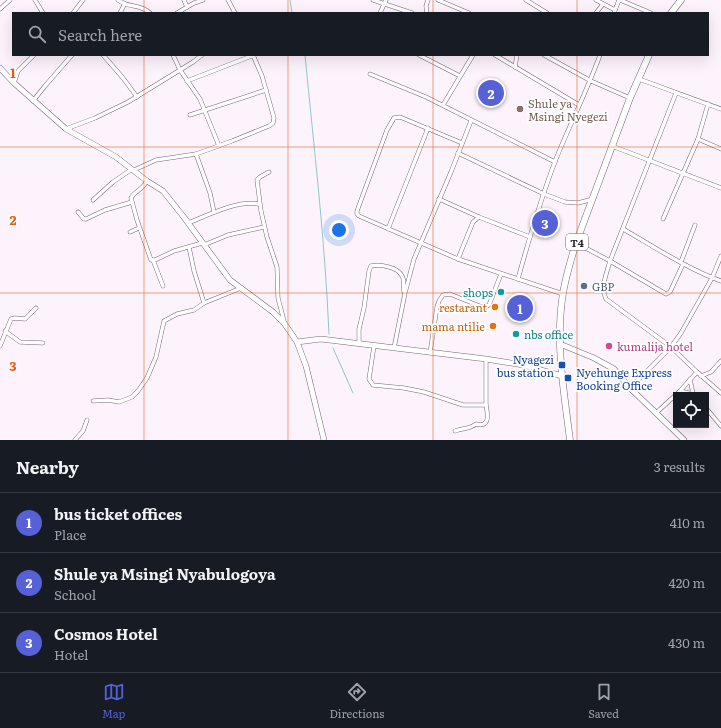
<!DOCTYPE html>
<style>
body{margin:0;font-family:Literata,serif;background:#20242c;color:#f1f3f6}
.controls{position:absolute;right:12px;bottom:12px;display:grid;overflow:hidden;border-radius:0px;box-shadow:0 4px 16px #0002}
.controls button{width:36px;height:36px;display:grid;place-items:center;padding:0;border:0;border-bottom:1px solid #363941;background:#171b24;color:#f1f3f6;font:20px sans-serif}
.you{position:absolute;left:339px;top:230px;width:14px;height:14px;margin:-10px;border:3px solid #fff;border-radius:50%;background:#1a73e8;box-shadow:0 0 0 6px #1a73e833}
.badge{display:grid;place-items:center;width:26px;height:26px;border-radius:50%;background:#5660d7;color:#fff;font-size:13px;font-weight:700}
.pin{position:absolute;translate:-50% -50%;border:2px solid #fff;box-shadow:0 1px 4px #0006}
.list{margin:0;padding:0;list-style:none}
h2{display:flex;justify-content:space-between;align-items:center;height:52px;margin:0;padding:0 16px;font-size:17px}
h2 small{font-size:13px;font-weight:400;color:#9ea1a6}
.list li{display:grid;grid-template-columns:26px 1fr auto;gap:12px;align-items:center;box-sizing:border-box;height:60px;padding:0 16px;border-top:1px solid #363941}
.list b{display:block;font-size:15px;white-space:nowrap}
.list p{margin:0;font-size:13px;white-space:nowrap;color:#9ea1a6}
.list em{font-size:13px;font-style:normal;color:#9ea1a6}
.icon{flex:none;width:22px;height:22px;fill:none;stroke:currentColor;stroke-width:2;stroke-linecap:round;stroke-linejoin:round}
.map{position:relative;flex:none;width:721px;height:440px;overflow:hidden}
.search{position:absolute;background:#171b24;box-shadow:0 4px 16px #0002;left:12px;right:12px;top:12px;height:44px;display:flex;align-items:center;gap:10px;box-sizing:border-box;padding:0 14px;border-radius:0px;color:#9ea1a6;font-size:15px}
.sheet{height:232px;background:#171b24}
nav{display:flex;justify-content:space-around;align-items:center;box-sizing:border-box;height:56px;border-top:1px solid #363941;background:#171b24;font-size:11px;color:#9ea1a6}
nav a{display:grid;justify-items:center;gap:2px}
nav .on{color:#5660d7}
.map>svg:first-child{display:block}
.lines{fill:none;stroke-linecap:round;stroke-linejoin:round}
.stream{stroke:#92c5c9;stroke-width:1}
.street-casing{stroke:#79647a;stroke-width:4.5}
.secondary-casing{stroke:#79647a;stroke-width:6}
.highway-casing{stroke:#79647a;stroke-width:7}
.street{stroke:#fff;stroke-width:3.5}
.secondary{stroke:#fff;stroke-width:5}
.highway{stroke:#fff;stroke-width:6}
.grid{fill:none;stroke:#e8590c;stroke-width:1;stroke-opacity:0.55}
.education-dot{fill:#8d6e63;stroke:#fff;stroke-width:1.5}
.service-dot{fill:#5c6f8a;stroke:#fff;stroke-width:1.5}
.culture-dot{fill:#0f9aa8;stroke:#fff;stroke-width:1.5}
.food-dot{fill:#e8710a;stroke:#fff;stroke-width:1.5}
.hotel-dot{fill:#d1479c;stroke:#fff;stroke-width:1.5}
.transit-dot{fill:#1a4fb4;stroke:#fff;stroke-width:1.5}
.labels{text-anchor:middle;dominant-baseline:central;stroke-width:3.5;stroke-linejoin:round;paint-order:stroke}
.shield{fill:#fff;stroke:#6d676e;stroke-width:1}
.shield-label{font-size:10px;font-weight:bold;fill:#2f2630}
.education-label{font-size:11px;fill:#785e54;stroke:#fff;text-anchor:start}
.service-label{font-size:11px;fill:#4e5e75;stroke:#fff;text-anchor:start}
.culture-label{font-size:11px;fill:#0d838f;stroke:#fff;text-anchor:end}
.food-label{font-size:11px;fill:#c56008;stroke:#fff;text-anchor:end}
.hotel-label{font-size:11px;fill:#b23c85;stroke:#fff;text-anchor:start}
.transit-label{font-size:11px;fill:#164399;stroke:#fff;text-anchor:end}
.grid-label{font-size:13px;text-anchor:middle;font-weight:bold;fill:#e8590c;stroke:#fff;stroke-width:3.5;stroke-linejoin:round;paint-order:stroke}
</style>
<div class="map">
<svg width="721" height="440" viewBox="0 0 721 440">
<rect width="100%" height="100%" fill="#fdf3fd"/>
<g class="lines">
<g class="stream">
<polyline points="290,0 292,13"/>
<path d="M 305,55 C 314,148 325,240 329,334"/>
<polyline points="333,348 353,393"/>
</g>
<g class="street-casing">
<g id="street">
<polyline points="35,0 43,13"/>
<path d="M 118,0 C 130,9 139,3 150,13"/>
<polyline points="184,0 187,7"/>
<polyline points="228,0 235,13"/>
<polyline points="373,0 412,13"/>
<polyline points="438,0 469,13"/>
<polyline points="526,0 547,13"/>
<polyline points="596,0 615,10"/>
<polyline points="620,0 651,13"/>
<polyline points="0,9 10,0"/>
<polyline points="73,13 83,0"/>
<polyline points="120,13 124,5"/>
<polyline points="177,13 194,3 203,0"/>
<polyline points="380,13 386,0"/>
<polyline points="427,13 426,6 428,0"/>
<polyline points="596,13 603,4"/>
<polyline points="614,13 619,0"/>
<polyline points="103,55 123,78 137,97"/>
<polyline points="173,55 180,70 200,99 219,146"/>
<polyline points="419,55 460,76"/>
<polyline points="495,55 579,105"/>
<polyline points="544,55 591,81 630,98"/>
<polyline points="515,67 517,55"/>
<polyline points="370,74 426,97 555,162"/>
<polyline points="639,79 721,109"/>
<polyline points="187,81 254,55"/>
<polyline points="14,83 18,71 34,55"/>
<path d="M 676,93 L 610,261 C 607,272 600,288 606,299 L 671,347 L 697,372 L 721,393"/>
<polyline points="33,101 45,86 72,55"/>
<polyline points="443,105 473,55"/>
<polyline points="190,115 266,90"/>
<polyline points="66,129 95,118 128,102 193,62 202,55"/>
<polyline points="698,139 721,149"/>
<polyline points="462,143 400,117 394,118 387,130 357,211 357,214 359,216 458,259 563,294"/>
<polyline points="612,146 721,188"/>
<polyline points="458,153 544,194 565,202 578,203 593,199"/>
<polyline points="196,154 210,193 214,212"/>
<polyline points="134,170 156,160 196,154 232,141 269,126 273,123 274,118 262,76 253,55"/>
<polyline points="269,172 260,177 257,180 261,211 267,237 277,267 278,298 284,321"/>
<path d="M 147,181 C 142,190 134,192 131,198 L 137,220 L 151,260 L 155,260 L 174,251 L 202,243"/>
<polyline points="439,199 479,217 530,237"/>
<polyline points="93,200 113,182 132,169"/>
<polyline points="78,212 84,219 86,219 105,210 132,202"/>
<polyline points="663,219 698,139 708,104"/>
<path d="M 188,223 C 209,215 237,200 259,204"/>
<polyline points="388,229 428,128"/>
<path d="M 623,229 C 653,246 689,270 721,281"/>
<polyline points="130,232 139,228"/>
<polyline points="576,243 610,261 666,294 670,292 683,264"/>
<polyline points="204,245 228,235 264,227"/>
<polyline points="189,247 194,271 204,303"/>
<polyline points="458,259 473,222 479,217"/>
<polyline points="153,260 163,286"/>
<polyline points="681,262 695,225"/>
<path d="M 518,279 C 529,239 541,198 556,159 C 570,124 587,91 600,55"/>
<polyline points="5,331 20,342 43,343"/>
<path d="M 359,344 L 359,329 L 364,308 L 369,271 L 371,266 C 380,264 398,267 402,276 C 405,280 403,287 404,292"/>
<polyline points="0,346 11,319 15,318 25,319 36,308"/>
<polyline points="374,346 369,379 373,385 404,388 424,392 463,405 486,405 486,359"/>
<polyline points="394,348 405,293 414,259 451,172 471,121"/>
<polyline points="430,353 437,307 439,301 443,295 450,294 482,307 487,306 489,305 501,274"/>
<polyline points="701,376 711,372 721,361"/>
<polyline points="690,379 693,394"/>
<polyline points="630,388 671,347 681,333 712,278 721,256"/>
<polyline points="680,391 693,394 694,395"/>
<polyline points="93,401 108,400 119,402 132,397 138,391 147,378 156,357 164,321 177,314 194,310 204,303 241,288"/>
<polyline points="706,408 721,426"/>
<polyline points="656,413 680,391 697,372"/>
<path d="M 455,431 C 463,428 470,429 476,424 C 490,428 488,415 486,405"/>
<polyline points="75,440 83,431 87,420"/>
</g>
</g>
<g class="secondary-casing">
<g id="secondary">
<polyline points="0,68 14,83 66,129 116,157 147,181 163,191 183,216 230,280 273,312 284,323 297,342 306,366 324,440"/>
<polyline points="297,342 321,339 486,359 523,365 562,376"/>
<polyline points="560,344 594,358 614,369 630,388 684,440"/>
</g>
</g>
<g class="highway-casing">
<g id="highway">
<polyline points="671,13 681,0"/>
<path d="M 570,440 C 564,392 555,342 563,293 C 566,276 571,259 576,243 L 630,98 L 649,55"/>
</g>
</g>
<use href="#street" class="street"/>
<use href="#secondary" class="secondary"/>
<use href="#highway" class="highway"/>
</g>
<path class="grid" d="M 144,0 L 144,13M 288,0 L 288,13M 433,0 L 433,13M 577,0 L 577,13M 144,55 L 144,440M 288,55 L 288,440M 433,55 L 433,440M 577,55 L 577,440M 0,147 L 721,147M 0,293 L 721,293"/>
<circle class="education-dot" cx="520" cy="109" r="4"/>
<circle class="service-dot" cx="584" cy="286" r="4"/>
<g class="culture-dot">
<circle cx="501" cy="292" r="4"/>
<circle cx="516" cy="334" r="4"/>
</g>
<g class="food-dot">
<circle cx="495" cy="307" r="4"/>
<circle cx="493" cy="326" r="4"/>
</g>
<circle class="hotel-dot" cx="609" cy="346" r="4"/>
<g class="transit-dot">
<rect x="558" y="361" width="8" height="8" rx="2"/>
<rect x="564" y="374" width="8" height="8" rx="2"/>
</g>
<g class="labels">
<rect class="shield" x="566" y="234" width="22" height="16" rx="3"/>
<g class="shield-label">
<text x="577" y="242">T4</text>
</g>
<g class="education-label">
<text x="528" y="103">Shule ya<tspan x="528" dy="13">Msingi Nyegezi</tspan></text>
</g>
<g class="service-label">
<text x="592" y="286">GBP</text>
</g>
<g class="culture-label">
<text x="493" y="292">shops</text>
<text x="524" y="334" text-anchor="start">nbs office</text>
</g>
<g class="food-label">
<text x="487" y="307">restarant</text>
<text x="485" y="326">mama ntilie</text>
</g>
<g class="hotel-label">
<text x="617" y="346">kumalija hotel</text>
</g>
<g class="transit-label">
<text x="554" y="359">Nyagezi<tspan x="554" dy="13">bus station</tspan></text>
<text x="576" y="372" text-anchor="start">Nyehunge Express<tspan x="576" dy="13">Booking Office</tspan></text>
</g>
</g>
<g class="grid-label">
<text x="13" y="78">1</text>
<text x="13" y="225">2</text>
<text x="13" y="371">3</text>
</g>
</svg>
<div class="controls">
<button><svg class="icon" aria-label="locate" viewBox="0 0 24 24"><circle cx="12" cy="12" r="6"/><path d="M12 2v4M12 18v4M2 12h4M18 12h4"/></svg></button>
</div>
<div class="you"></div>
<div class="pin badge" style="left:520px;top:308px">1</div>
<div class="pin badge" style="left:491px;top:93px">2</div>
<div class="pin badge" style="left:545px;top:223px">3</div>
<div class="search"><svg class="icon" aria-label="search" viewBox="0 0 24 24"><circle cx="10" cy="10" r="6"/><path d="M15 15l6 6"/></svg>Search here</div>
</div>
<section class="sheet">
<h2>Nearby<small>3 results</small></h2>
<ul class="list">
<li><span class="badge">1</span><div><b>bus ticket offices</b><p>Place</p></div><em>410 m</em></li>
<li><span class="badge">2</span><div><b>Shule ya Msingi Nyabulogoya</b><p>School</p></div><em>420 m</em></li>
<li><span class="badge">3</span><div><b>Cosmos Hotel</b><p>Hotel</p></div><em>430 m</em></li>
</ul>
</section>
<nav>
<a class="on"><svg class="icon" aria-label="map" viewBox="0 0 24 24"><path d="M3 6l6-2 6 2 6-2v14l-6 2-6-2-6 2zM9 4v14M15 6v14"/></svg>Map</a>
<a><svg class="icon" aria-label="directions" viewBox="0 0 24 24"><path d="M12 3l9 9-9 9-9-9zM9 14v-3h6M13 9l2 2-2 2"/></svg>Directions</a>
<a><svg class="icon" aria-label="saved" viewBox="0 0 24 24"><path d="M7 4h10v16l-5-4-5 4z"/></svg>Saved</a>
</nav>
